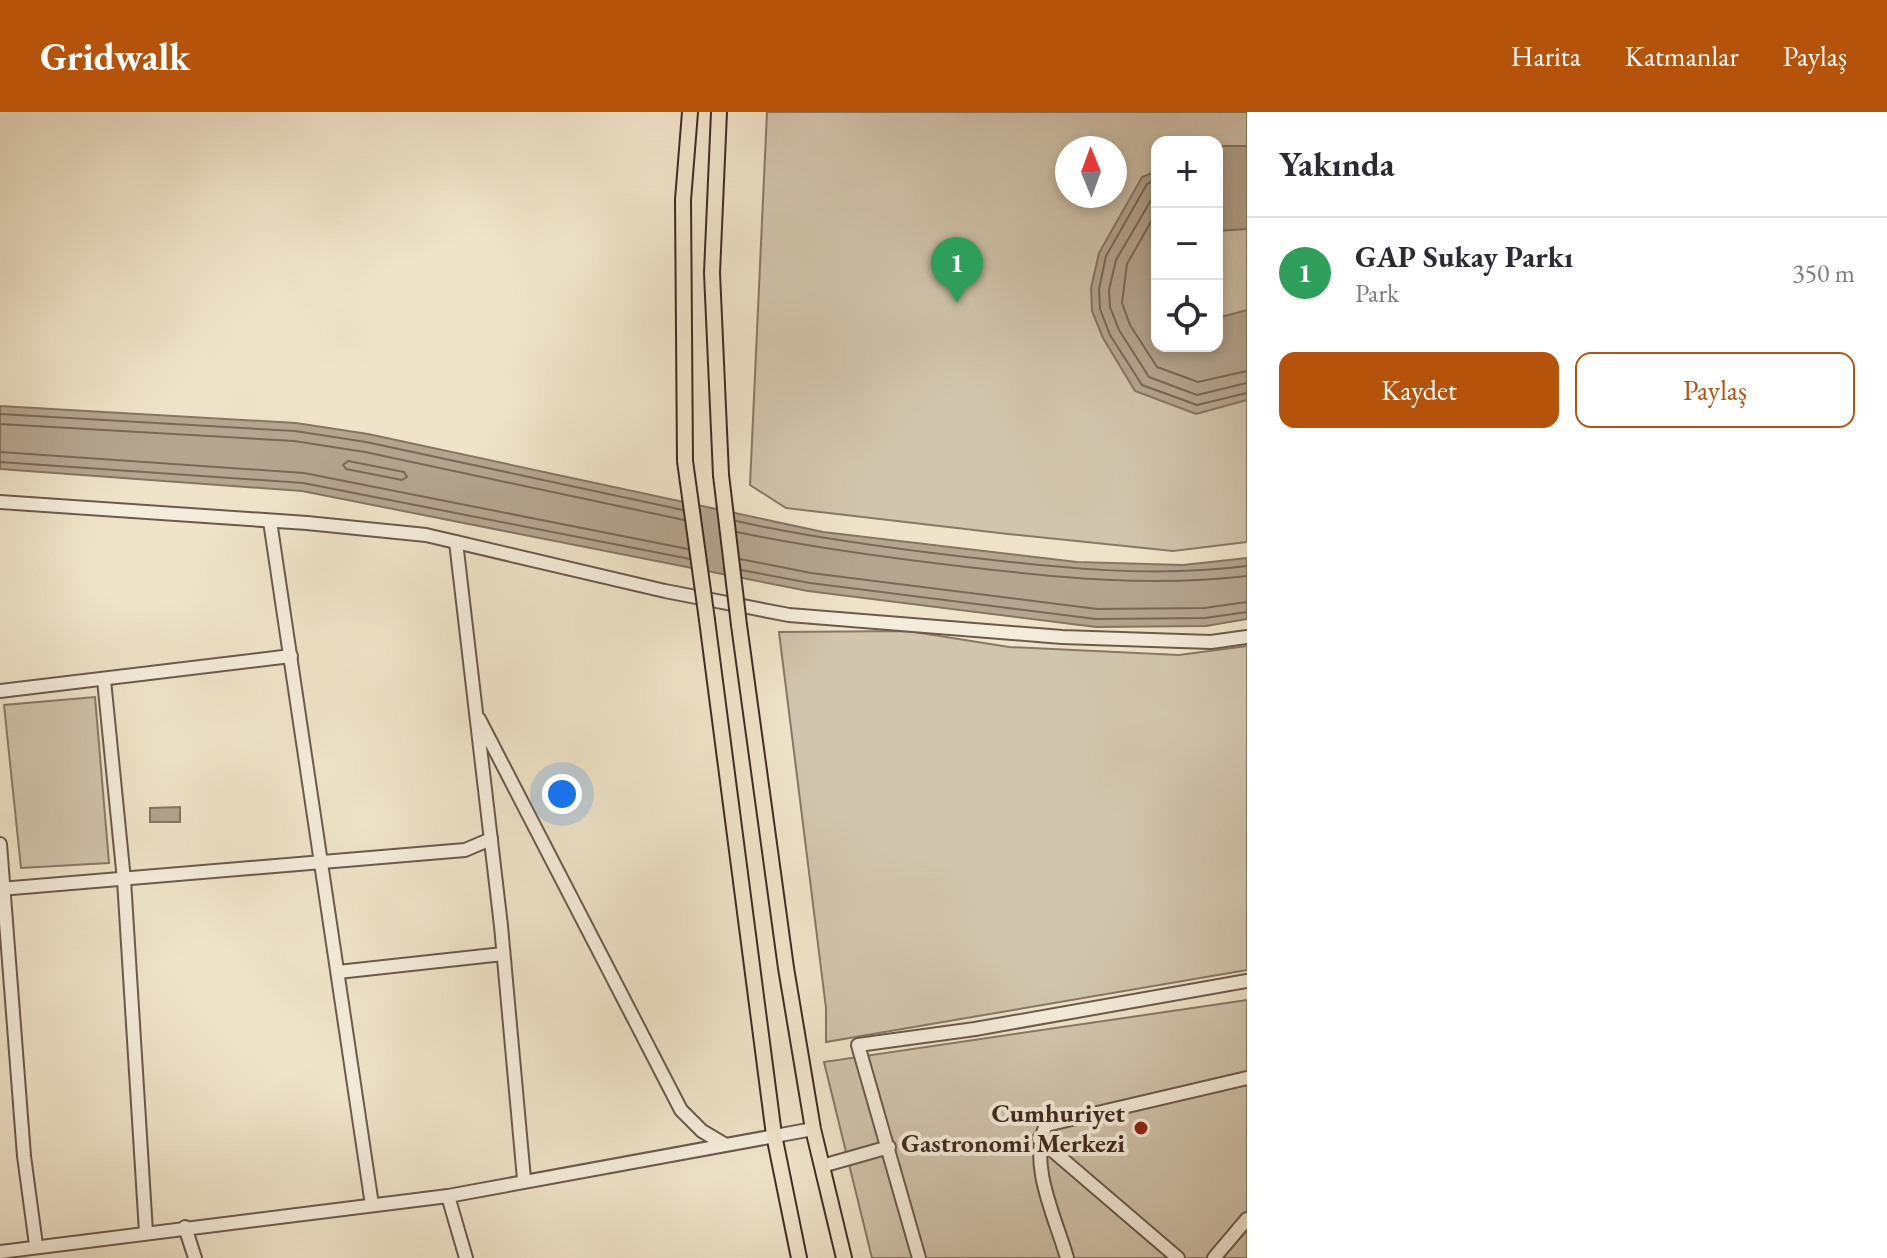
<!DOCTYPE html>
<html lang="tr">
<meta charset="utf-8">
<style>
body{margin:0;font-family:"EB Garamond",serif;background:#f2f2f3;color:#2b2b33}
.controls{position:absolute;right:24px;top:24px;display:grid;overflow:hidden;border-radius:16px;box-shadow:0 4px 12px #0003}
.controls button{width:72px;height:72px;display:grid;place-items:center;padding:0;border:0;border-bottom:2px solid #e1e1e2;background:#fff;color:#2b2b33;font:40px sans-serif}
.compass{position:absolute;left:1055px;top:24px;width:72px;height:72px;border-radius:50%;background:#fff;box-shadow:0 4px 12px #0003;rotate:359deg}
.you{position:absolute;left:562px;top:682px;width:28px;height:28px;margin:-20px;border:6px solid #fff;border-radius:50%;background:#1a73e8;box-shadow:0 0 0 12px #1a73e833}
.badge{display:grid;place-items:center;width:52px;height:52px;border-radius:50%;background:#b45309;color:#fff;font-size:26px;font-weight:700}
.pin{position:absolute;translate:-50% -66px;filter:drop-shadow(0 2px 4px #0008)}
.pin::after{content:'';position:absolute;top:42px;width:28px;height:24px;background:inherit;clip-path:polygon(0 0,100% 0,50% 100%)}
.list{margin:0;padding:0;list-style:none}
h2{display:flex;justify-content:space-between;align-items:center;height:104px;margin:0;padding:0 32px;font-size:34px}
h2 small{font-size:26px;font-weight:400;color:#7c7c81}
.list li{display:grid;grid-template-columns:52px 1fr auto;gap:24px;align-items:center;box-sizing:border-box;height:112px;padding:0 32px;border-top:2px solid #e1e1e2}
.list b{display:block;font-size:30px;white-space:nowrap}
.list p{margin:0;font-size:26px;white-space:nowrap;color:#7c7c81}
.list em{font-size:26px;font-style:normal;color:#7c7c81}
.actions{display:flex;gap:16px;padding:24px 32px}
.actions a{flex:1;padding:18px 0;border:2px solid #b45309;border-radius:16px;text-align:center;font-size:28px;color:#b45309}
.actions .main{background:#b45309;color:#fff}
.icon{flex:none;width:44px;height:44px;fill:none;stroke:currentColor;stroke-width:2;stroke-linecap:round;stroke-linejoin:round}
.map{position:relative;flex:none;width:1247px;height:1146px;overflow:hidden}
header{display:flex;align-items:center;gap:48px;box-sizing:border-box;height:112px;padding:0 40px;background:#b45309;color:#fff}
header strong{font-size:38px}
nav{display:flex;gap:44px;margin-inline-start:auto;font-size:28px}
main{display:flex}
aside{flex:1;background:#fff}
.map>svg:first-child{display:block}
.green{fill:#d1c5ad;stroke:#887868;stroke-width:2;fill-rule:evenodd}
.water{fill:#b4a590;stroke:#867564;stroke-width:2}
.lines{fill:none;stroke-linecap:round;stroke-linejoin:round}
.shore{stroke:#7a6859;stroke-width:2}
.minor-casing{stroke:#6c5a4c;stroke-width:16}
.major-casing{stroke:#402c22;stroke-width:18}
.minor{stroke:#f5eddc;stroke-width:12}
.major{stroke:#efe4c9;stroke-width:14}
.major-bridge-casing{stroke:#402c22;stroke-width:18;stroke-linecap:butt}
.major-bridge{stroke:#efe4c9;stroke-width:14}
.poi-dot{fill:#8f2418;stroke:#f5eddc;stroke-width:3}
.labels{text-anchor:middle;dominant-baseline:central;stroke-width:8;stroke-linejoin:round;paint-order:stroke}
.poi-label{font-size:26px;font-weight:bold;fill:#402c22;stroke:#f5eddc;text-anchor:end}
</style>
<header>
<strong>Gridwalk</strong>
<nav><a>Harita</a><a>Katmanlar</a><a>Paylaş</a></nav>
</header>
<main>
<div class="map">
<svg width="1247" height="1146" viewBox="0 0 1247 1146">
<rect width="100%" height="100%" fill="#efe4c9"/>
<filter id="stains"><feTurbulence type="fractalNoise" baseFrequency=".0025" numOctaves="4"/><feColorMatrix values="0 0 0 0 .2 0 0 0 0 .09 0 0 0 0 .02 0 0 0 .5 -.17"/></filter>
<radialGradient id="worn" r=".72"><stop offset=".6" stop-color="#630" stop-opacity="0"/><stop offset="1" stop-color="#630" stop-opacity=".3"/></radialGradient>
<g class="green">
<path d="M 767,0 L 1247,0 L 1247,430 L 1173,439 L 1008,422 L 786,396 L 750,373 ZM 1157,30 L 1217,30 L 1217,234 L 1157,234 ZM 1067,36 L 1115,36 L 1115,84 L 1067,84 Z"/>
<polygon points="908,519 1009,535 1179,543 1247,534 1247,858 826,930 826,896 779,520"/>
<polygon points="95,585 109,751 21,756 4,593"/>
<polygon points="1247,888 1247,1146 872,1146 824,950"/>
</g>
<g class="water">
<polygon points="1217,34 1247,34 1247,117 1217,119"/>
<polygon points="1157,59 1157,234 1217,234 1217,206 1247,198 1247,288 1196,302 1135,279 1103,226 1092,199 1091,176 1099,141 1142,65"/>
<polygon points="0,294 296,311 368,322 823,420 1077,450 1183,453 1247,446 1247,507 1206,514 1096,515 808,479 302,379 0,357"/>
<polygon points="180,695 180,710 150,710 150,696"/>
</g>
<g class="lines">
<g class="shore">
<polyline points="1157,67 1147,72 1106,144 1099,177 1100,197 1110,223 1142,273 1197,293 1247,281"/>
<polyline points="1157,78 1116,148 1109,178 1110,195 1119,218 1149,265 1197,283 1247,271"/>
<polyline points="1157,99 1127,152 1122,191 1130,213 1157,255 1198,270 1247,259"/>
<polyline points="0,302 295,319 366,330 683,398"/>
<polyline points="0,312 294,329 365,340 684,408"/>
<polyline points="0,340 304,361 688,437"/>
<polygon points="348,349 404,360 407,365 402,368 346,357 343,353"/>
<polyline points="0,350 303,371 690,447"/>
<path d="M 736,409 C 812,426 888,436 966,445 C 1060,456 1152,466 1247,454"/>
<path d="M 737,420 C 813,436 889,446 967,455 C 1061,466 1152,475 1247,464"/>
<polyline points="740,447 811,461 1097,497 1204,496 1247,490"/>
<polyline points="741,458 810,471 1096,507 1205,506 1247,500"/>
</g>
<g class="minor-casing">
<g id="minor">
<polyline points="0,390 307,411 426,423 665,479 789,503 1062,525 1211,530 1247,525"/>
<polyline points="270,409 372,1093"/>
<polyline points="456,430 501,814 524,1067"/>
<polyline points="104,568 124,768 146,1120"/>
<polyline points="0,579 291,544"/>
<polyline points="479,607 681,998 702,1019 724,1032"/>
<polyline points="0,732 24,1044 36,1133"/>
<polyline points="0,777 465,738 491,727"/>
<polyline points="338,860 503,842"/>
<polyline points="1039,1027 1178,1146"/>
<polyline points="822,1054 889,1035"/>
<polyline points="448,1084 466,1146"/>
<polyline points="185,1115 195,1146"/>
<polyline points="0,1140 448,1084 813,1017"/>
<polyline points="919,1146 858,933 975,917 1247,869"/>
<path d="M 1067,1146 C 1056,1107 1028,1052 1046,1013 L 1247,966"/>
<polyline points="1214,1146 1247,1107"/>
</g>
</g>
<g class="major-casing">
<g id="major">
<polyline points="719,0 712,161 721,363"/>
<polyline points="685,349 683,88 690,0"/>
<polyline points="707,508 774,1023 799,1146"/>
<polyline points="739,513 786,856 813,1017 844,1146"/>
</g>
</g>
<use href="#minor" class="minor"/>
<use href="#major" class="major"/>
<g class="major-bridge-casing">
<g id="major-bridge">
<polyline points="685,349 707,508"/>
<polyline points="721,363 739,513"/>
</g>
</g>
<use href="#major-bridge" class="major-bridge"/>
</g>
<circle class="poi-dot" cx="1141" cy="1016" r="8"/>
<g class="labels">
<g class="poi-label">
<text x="1125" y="1001">Cumhuriyet<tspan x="1125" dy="30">Gastronomi Merkezi</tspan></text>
</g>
</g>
<rect width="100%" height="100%" filter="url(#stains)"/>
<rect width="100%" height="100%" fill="url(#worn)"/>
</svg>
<div class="controls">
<button>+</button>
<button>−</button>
<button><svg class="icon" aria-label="locate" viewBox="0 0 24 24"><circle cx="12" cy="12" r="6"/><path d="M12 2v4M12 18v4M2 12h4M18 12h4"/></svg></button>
</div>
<svg class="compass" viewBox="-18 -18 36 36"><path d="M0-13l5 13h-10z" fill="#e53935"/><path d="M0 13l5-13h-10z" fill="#7c7c81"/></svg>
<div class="you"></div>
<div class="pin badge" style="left:957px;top:191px;background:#2e9e5b">1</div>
</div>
<aside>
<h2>Yakında<small></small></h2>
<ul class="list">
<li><span class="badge" style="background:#2e9e5b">1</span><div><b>GAP Sukay Parkı</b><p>Park</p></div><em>350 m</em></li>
</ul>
<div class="actions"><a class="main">Kaydet</a><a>Paylaş</a></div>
</aside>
</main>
